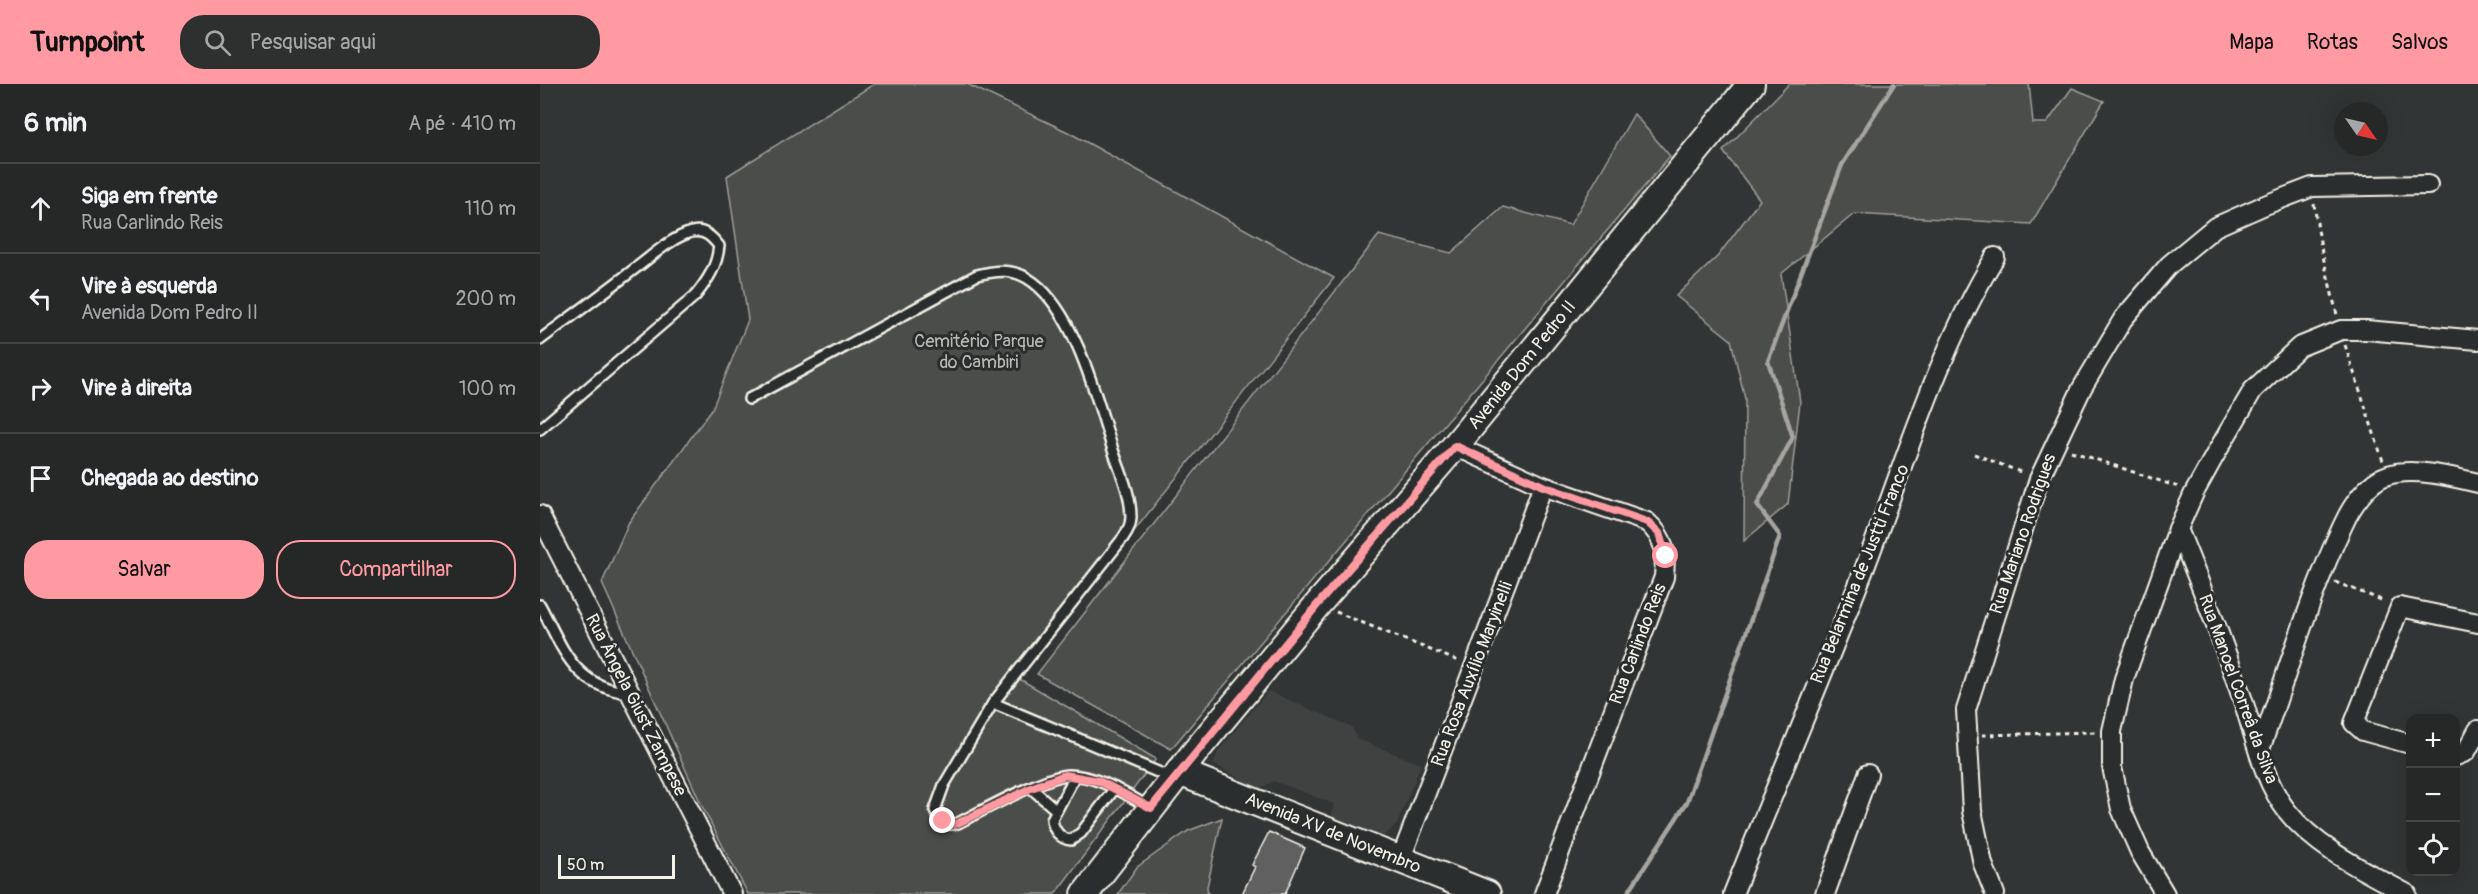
<!DOCTYPE html>
<html lang="pt">
<meta charset="utf-8">
<style>
body{margin:0;font-family:Pangolin,sans-serif;background:#2e3030;color:#f1f3f6}
.controls{position:absolute;right:18px;bottom:18px;display:grid;overflow:hidden;border-radius:12px;box-shadow:0 6px 24px #0002}
.controls button{width:54px;height:54px;display:grid;place-items:center;padding:0;border:0;border-bottom:2px solid #424445;background:#262828;color:#f1f3f6;font:30px sans-serif}
.compass{position:absolute;left:1794px;top:18px;width:54px;height:54px;border-radius:50%;background:#262828;box-shadow:0 6px 24px #0002;rotate:124deg}
.scale{position:absolute;left:18px;bottom:15px;width:117px;box-sizing:border-box;padding-left:6px;border:3px solid #f4f1e8;border-top:0;font-size:16px;line-height:21px;white-space:nowrap;color:#f4f1e8;-webkit-text-stroke:4px #2a2d2e;paint-order:stroke}
.stop{position:absolute;width:18px;height:18px;margin:-14px;border:4px solid #ff9aa2;border-radius:50%;background:#fff}
.stop.end{background:#ff9aa2;border-color:#fff;box-shadow:0 2px 6px #0008}
.list{margin:0;padding:0;list-style:none}
h2{display:flex;justify-content:space-between;align-items:center;height:78px;margin:0;padding:0 24px;font-size:26px}
h2 small{font-size:20px;font-weight:400;color:#a4a6a8}
.list li{display:grid;grid-template-columns:39px 1fr auto;gap:18px;align-items:center;box-sizing:border-box;height:90px;padding:0 24px;border-top:2px solid #424445}
.list b{display:block;font-size:22px;white-space:nowrap}
.list p{margin:0;font-size:20px;white-space:nowrap;color:#a4a6a8}
.list em{font-size:20px;font-style:normal;color:#a4a6a8}
.actions{display:flex;gap:12px;padding:18px 24px}
.actions a{flex:1;padding:14px 0;border:2px solid #ff9aa2;border-radius:24px;text-align:center;font-size:21px;color:#ff9aa2}
.actions .main{background:#ff9aa2;color:#111}
.icon{flex:none;width:33px;height:33px;fill:none;stroke:currentColor;stroke-width:2;stroke-linecap:round;stroke-linejoin:round}
.map{position:relative;flex:none;width:1938px;height:810px;overflow:hidden}
header{display:flex;align-items:center;gap:36px;box-sizing:border-box;height:84px;padding:0 30px;background:#ff9aa2;color:#111}
header strong{font-size:28px}
nav{display:flex;gap:33px;margin-inline-start:auto;font-size:21px}
.search{width:420px;height:54px;background:#2e3030;display:flex;align-items:center;gap:15px;box-sizing:border-box;padding:0 21px;border-radius:24px;color:#a4a6a8;font-size:22px}
main{display:flex}
aside{flex:1;background:#262828}
.map>svg:first-child{display:block}
.built{fill:#404242}
.green{fill:#4b4d4c;stroke:#a09f9a;stroke-width:1.5}
.lines{fill:none;stroke-linecap:round;stroke-linejoin:round}
.stream{stroke:#a6a5a0;stroke-width:4.5}
.building{fill:#5f605f;stroke:#f4f1e8;stroke-width:1.5}
.lane-casing{stroke:#f4f1e8;stroke-width:14}
.street-casing{stroke:#f4f1e8;stroke-width:22}
.secondary-casing{stroke:#f4f1e8;stroke-width:30}
.path{stroke:#f4f1e8;stroke-width:3;stroke-dasharray:4.5 4.5;stroke-linecap:butt}
.lane{stroke:#2a2d2e;stroke-width:9}
.street{stroke:#2a2d2e;stroke-width:18}
.secondary{stroke:#2a2d2e;stroke-width:26}
.route{stroke:#ff9aa2;stroke-width:8}
.labels{text-anchor:middle;dominant-baseline:central;stroke-width:6;stroke-linejoin:round;paint-order:stroke}
.park-label{font-size:18px;fill:#b9b8b1;stroke:#2a2d2e}
.street-label{font-size:18px;fill:#f4f1e8;stroke:#2a2d2e}
</style>
<header>
<strong>Turnpoint</strong>
<div class="search"><svg class="icon" aria-label="search" viewBox="0 0 24 24"><circle cx="10" cy="10" r="6"/><path d="M15 15l6 6"/></svg>Pesquisar aqui</div>
<nav><a>Mapa</a><a>Rotas</a><a>Salvos</a></nav>
</header>
<main>
<aside>
<h2>6 min<small>A pé · 410 m</small></h2>
<ul class="list">
<li><svg class="icon" aria-label="ahead" viewBox="0 0 24 24"><path d="M12 20V5M6 11l6-6 6 6"/></svg><div><b>Siga em frente</b><p>Rua Carlindo Reis</p></div><em>110 m</em></li>
<li><svg class="icon" aria-label="left" viewBox="0 0 24 24"><path d="M17 20v-9H6M10 6l-5 5 5 5"/></svg><div><b>Vire à esquerda</b><p>Avenida Dom Pedro II</p></div><em>200 m</em></li>
<li><svg class="icon" aria-label="right" viewBox="0 0 24 24"><path d="M7 20v-9h11M14 6l5 5-5 5"/></svg><div><b>Vire à direita</b></div><em>100 m</em></li>
<li><svg class="icon" aria-label="arrive" viewBox="0 0 24 24"><path d="M6 21V4h12l-3 4 3 4H6"/></svg><div><b>Chegada ao destino</b></div></li>
</ul>
<div class="actions"><a class="main">Salvar</a><a>Compartilhar</a></div>
</aside>
<div class="map">
<svg width="1938" height="810" viewBox="0 0 1938 810">
<rect width="100%" height="100%" fill="#323535"/>
<filter id="ink" filterUnits="userSpaceOnUse"><feTurbulence type="fractalNoise" baseFrequency=".0167" numOctaves="2"/><feDisplacementMap in="SourceGraphic" scale="12" xChannelSelector="R" yChannelSelector="G"/><feConvolveMatrix kernelMatrix="1 2 1 2 8 2 1 2 1" color-interpolation-filters="sRGB"/></filter>
<g filter="url(#ink)">
<polygon class="built" points="728,607 812,643 817,655 881,680 857,740 844,752 792,734 794,720 734,697 719,705 673,680 678,668"/>
<g class="green">
<polygon points="334,0 427,0 528,48 794,194 478,594 616,675 515,810 208,810 162,722 62,499 89,438 172,325 208,236 187,92"/>
<polygon points="1249,0 1489,0 1493,39 1507,39 1532,4 1564,17 1491,140 1314,130 1241,190 1260,318 1248,420 1204,457 1205,315 1191,256 1136,212 1178,172 1220,116 1183,67"/>
<polygon points="1094,30 1130,72 631,665 497,590 839,151 911,169 963,123 1030,141"/>
<polygon points="682,734 667,803 668,810 578,810 597,783 648,747"/>
</g>
<g class="lines">
<polyline class="stream" points="1087,810 1147,718 1240,452 1217,421 1253,353 1228,277 1302,81 1354,0"/>
</g>
<polygon class="building" points="729,748 765,764 745,810 702,810 715,783 712,781"/>
<g class="lines">
<g class="lane-casing">
<g id="lane">
<path d="M 0,256 C 32,232 65,208 97,183 C 112,172 132,153 152,148 C 164,145 172,153 179,162 C 177,182 168,196 155,212 L 0,345"/>
<path d="M 209,315 L 437,191 C 457,186 475,184 493,198 C 536,230 557,316 573,366 C 580,387 591,410 591,433 C 591,441 588,447 583,454 L 453,619 L 632,694"/>
<path d="M 0,521 C 24,566 33,603 90,609"/>
<path d="M 453,619 L 404,701 L 395,726 C 399,736 407,743 418,739 C 440,728 507,691 528,691 C 557,691 584,709 609,723"/>
<path d="M 535,692 L 512,735 C 513,746 520,755 531,756 L 541,749 L 575,704"/>
<polyline points="491,704 515,725"/>
</g>
</g>
<g class="street-casing">
<g id="street">
<path d="M 915,362 L 1003,402 L 1107,438 C 1126,455 1126,469 1124,493 L 1004,810"/>
<polyline points="0,431 192,810"/>
<path d="M 1638,445 C 1660,499 1681,553 1700,608 C 1714,646 1721,694 1747,727 C 1777,765 1825,787 1867,810"/>
<polyline points="1870,660 1823,647 1814,639 1860,523 1938,539"/>
<path d="M 1719,668 C 1746,594 1769,512 1803,441 C 1811,423 1828,397 1848,391 C 1873,383 1913,393 1938,399"/>
<polyline points="1916,672 1926,668 1938,646"/>
<polyline points="860,777 1003,402"/>
<path d="M 1193,810 C 1237,699 1284,589 1327,478 C 1366,375 1398,267 1455,173"/>
<polyline points="1285,810 1328,690"/>
<polyline points="1455,810 1443,780 1432,727 1426,626 1499,395 1542,304 1583,235 1629,181 1675,143 1725,121 1772,103 1888,101"/>
<polyline points="1625,810 1600,768 1581,725 1572,683 1572,647 1584,595 1638,445 1654,409 1675,371 1713,306 1759,263 1801,246 1826,246 1938,256"/>
</g>
</g>
<g class="secondary-casing">
<g id="secondary">
<polyline points="639,688 947,810"/>
<polyline points="545,810 655,668 778,520 915,362 1211,0"/>
</g>
</g>
<g class="path">
<polyline points="1774,120 1781,164 1797,231"/>
<polyline points="1805,261 1843,377"/>
<polyline points="1531,367 1638,403"/>
<polyline points="1434,370 1483,389"/>
<polyline points="1795,498 1844,517"/>
<polyline points="796,528 918,577"/>
<polyline points="1442,651 1555,648"/>
</g>
<use href="#lane" class="lane"/>
<use href="#street" class="street"/>
<use href="#secondary" class="secondary"/>
</g>
</g>
<g class="lines" filter="url(#ink)">
<polyline class="route" points="403,737 412,741 418,739 491,704 525,691 559,697 611,724 778,520 915,362 1003,402 1107,438 1119,449 1126,472"/>
</g>
<g class="labels">
<g class="park-label">
<text x="439" y="257">Cemitério Parque<tspan x="439" dy="21">do Cambiri</tspan></text>
</g>
<g class="street-label">
<text transform="translate(982 281) rotate(-51)">Avenida Dom Pedro II</text>
<text transform="translate(1483 450) rotate(-71)">Rua Mariano Rodrigues</text>
<text transform="translate(1320 490) rotate(-68)">Rua Belarmina de Justti Franco</text>
<text transform="translate(1098 560) rotate(-69)">Rua Carlindo Reis</text>
<text transform="translate(932 590) rotate(-69)">Rua Rosa Auxílio Maryinelli</text>
<text transform="translate(1698 605) rotate(70)">Rua Manoel Correâ da Silva</text>
<text transform="translate(96 621) rotate(63)">Rua Ângela Giust Zampese</text>
<text transform="translate(793 749) rotate(22)">Avenida XV de Novembro</text>
</g>
</g>
</svg>
<div class="controls">
<button>+</button>
<button>−</button>
<button><svg class="icon" aria-label="locate" viewBox="0 0 24 24"><circle cx="12" cy="12" r="6"/><path d="M12 2v4M12 18v4M2 12h4M18 12h4"/></svg></button>
</div>
<svg class="compass" viewBox="-18 -18 36 36"><path d="M0-13l5 13h-10z" fill="#e53935"/><path d="M0 13l5-13h-10z" fill="#a4a6a8"/></svg>
<div class="scale">50 m</div>
<div class="stop" style="left:1126px;top:472px"></div>
<div class="stop end" style="left:403px;top:737px"></div>
</div>
</main>
